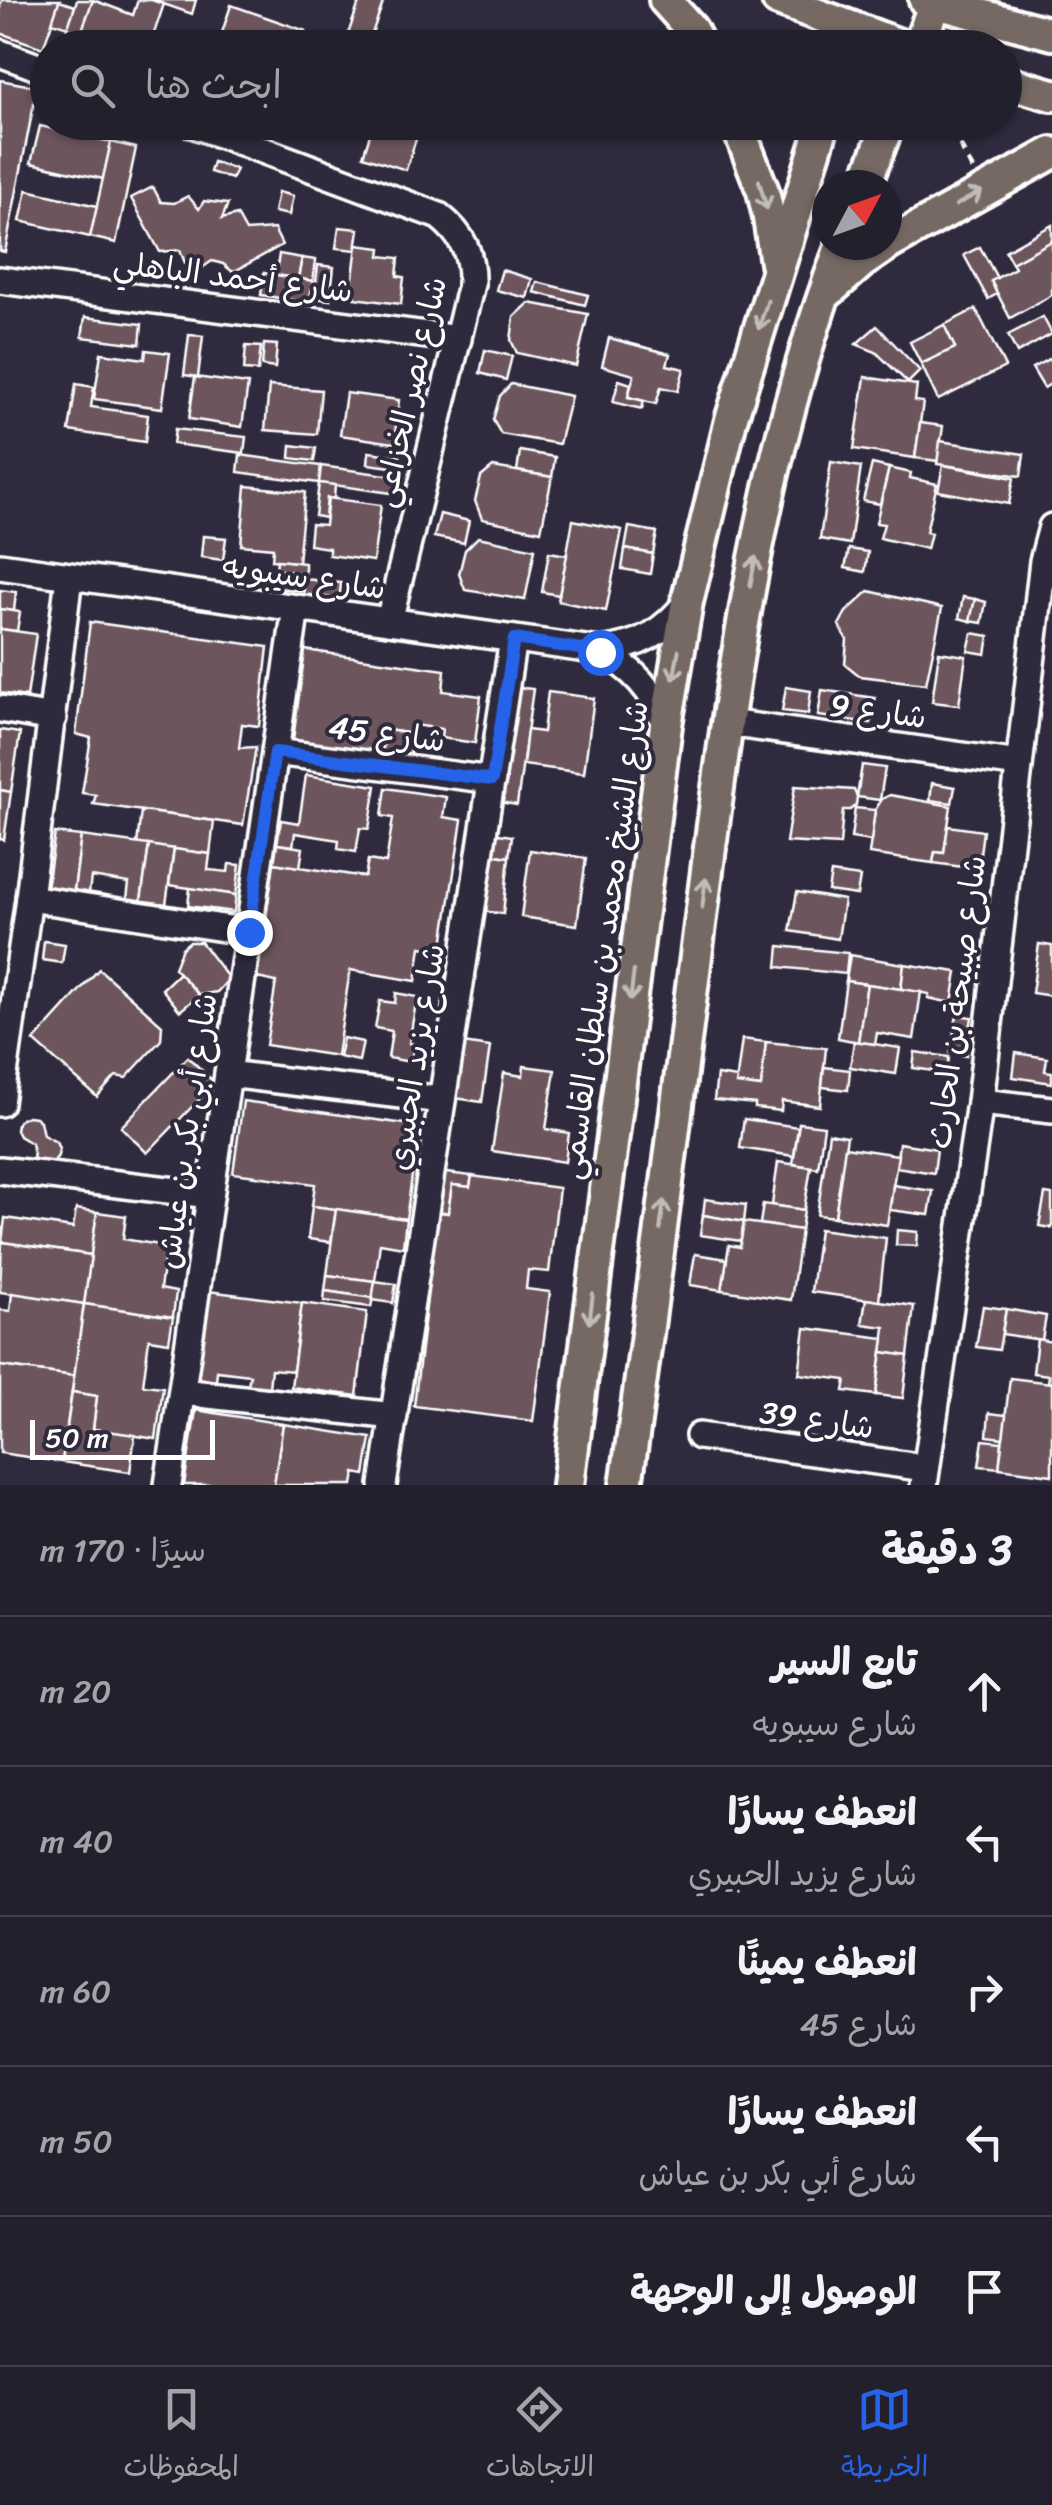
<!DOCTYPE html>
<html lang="ar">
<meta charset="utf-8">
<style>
body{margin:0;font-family:Sriracha,"Playpen Sans Arabic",sans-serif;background:#2f2d3a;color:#f1f3f6;direction:rtl}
.compass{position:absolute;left:812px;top:170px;width:90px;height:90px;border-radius:50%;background:#23202e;box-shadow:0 2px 8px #0004;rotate:49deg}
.scale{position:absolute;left:30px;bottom:25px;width:185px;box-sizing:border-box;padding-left:10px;border:5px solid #fff;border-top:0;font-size:28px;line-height:35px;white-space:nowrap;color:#fff;-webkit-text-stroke:8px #2f2a3d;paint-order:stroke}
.stop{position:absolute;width:30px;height:30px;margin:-22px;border:8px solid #2563eb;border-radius:50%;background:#fff}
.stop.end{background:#2563eb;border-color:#fff;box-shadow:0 2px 10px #0008}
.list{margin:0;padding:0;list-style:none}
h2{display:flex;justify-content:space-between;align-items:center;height:130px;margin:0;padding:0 40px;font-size:42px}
h2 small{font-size:32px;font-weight:400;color:#a3a3aa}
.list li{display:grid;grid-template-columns:65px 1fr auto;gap:30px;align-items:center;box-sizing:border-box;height:150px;padding:0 40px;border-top:2px solid #403e4a}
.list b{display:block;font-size:38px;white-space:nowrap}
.list p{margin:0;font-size:32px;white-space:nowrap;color:#a3a3aa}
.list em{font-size:32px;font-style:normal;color:#a3a3aa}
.icon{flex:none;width:55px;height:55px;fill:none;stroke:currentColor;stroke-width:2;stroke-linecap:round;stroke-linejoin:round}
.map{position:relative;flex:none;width:1052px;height:1485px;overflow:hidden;direction:ltr}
.search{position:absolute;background:#23202e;box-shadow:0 2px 8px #0004;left:30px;right:30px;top:30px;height:110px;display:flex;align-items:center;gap:25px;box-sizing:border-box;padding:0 35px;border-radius:55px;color:#a3a3aa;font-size:38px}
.sheet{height:880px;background:#23202e}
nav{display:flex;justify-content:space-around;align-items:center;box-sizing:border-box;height:140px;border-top:2px solid #403e4a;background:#23202e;font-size:28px;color:#a3a3aa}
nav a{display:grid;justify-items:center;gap:5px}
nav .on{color:#2563eb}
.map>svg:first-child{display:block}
.building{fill:#6c555b;stroke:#fff;stroke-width:2.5}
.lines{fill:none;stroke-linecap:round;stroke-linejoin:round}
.minor-casing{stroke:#fff;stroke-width:32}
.major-casing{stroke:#fff;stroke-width:38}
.path{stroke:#fff;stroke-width:5;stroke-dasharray:10 8;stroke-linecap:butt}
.minor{stroke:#2f2a3d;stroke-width:25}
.major{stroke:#766964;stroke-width:30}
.oneway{stroke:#c1bcb9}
.route{stroke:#2563eb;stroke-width:12}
.labels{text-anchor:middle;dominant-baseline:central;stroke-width:8;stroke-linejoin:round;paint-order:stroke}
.street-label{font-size:32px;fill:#fff;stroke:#2f2a3d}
</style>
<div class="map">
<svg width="1052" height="1485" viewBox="0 0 1052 1485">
<rect width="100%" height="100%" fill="#2f2a3d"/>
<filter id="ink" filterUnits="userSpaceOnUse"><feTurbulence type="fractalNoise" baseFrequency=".01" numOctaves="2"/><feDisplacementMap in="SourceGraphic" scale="20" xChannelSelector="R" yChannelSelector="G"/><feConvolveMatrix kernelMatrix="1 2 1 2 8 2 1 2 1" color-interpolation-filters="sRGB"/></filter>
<g filter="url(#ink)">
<g class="building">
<polygon points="2,0 60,0 43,48 0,33 0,6"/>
<polygon points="77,0 93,0 81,33 101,40 99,48 60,48"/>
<polygon points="93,0 133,15 138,0 152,0 164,4 149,48 121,48 81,33"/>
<polygon points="152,0 196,0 192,14"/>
<polygon points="360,0 384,0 369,42 348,34"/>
<polygon points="59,1 75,6 68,27 52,22"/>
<polygon points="231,5 306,31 300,48 217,48"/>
<polygon points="0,80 37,87 5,252 0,251"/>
<polygon points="374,122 386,122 418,133 406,170 363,156"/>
<polygon points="40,126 111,142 103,179 31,163"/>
<polygon points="111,142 136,148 116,243 90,237"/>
<polygon points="213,162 236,169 232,179 210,172"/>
<polygon points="153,187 161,202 174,203 188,196 199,209 204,201 228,204 222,219 237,215 246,231 274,229 282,245 233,272 223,264 212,261 202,268 185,263 180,250 160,252 131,198"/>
<polygon points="27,190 97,206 90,237 20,221"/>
<polygon points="278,192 293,196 289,215 274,212"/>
<polygon points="1052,225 1052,241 1012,263 1005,251"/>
<polygon points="339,227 359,229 356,250 336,248"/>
<polygon points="1052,241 1052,295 1010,318 991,281 1015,268 1012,263"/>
<polygon points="357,245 381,248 380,256 399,258 397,276 404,277 401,304 354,298 356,285 352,285"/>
<polygon points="980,247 997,278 991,281 997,294 988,299 964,255"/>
<polygon points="279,254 302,258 298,279 276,275"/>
<polygon points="302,258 316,260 313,281 298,279"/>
<polygon points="318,265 334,267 330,300 314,298"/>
<polygon points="502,270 532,279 527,298 496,290"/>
<polygon points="264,273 313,281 309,303 261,295"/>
<polygon points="537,282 588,295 585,305 534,292"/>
<polygon points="529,303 588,314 576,366 517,353 511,340 514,317"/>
<polygon points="976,309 1005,367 938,400 921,364 955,348 944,325"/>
<polygon points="85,317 142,324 140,344 82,337"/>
<polygon points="1043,317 1052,334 1017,353 1008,335"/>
<polygon points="944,325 955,348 921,364 910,342"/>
<polygon points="877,326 920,371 908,383 876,352 856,344"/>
<polygon points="189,335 203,336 198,377 184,375"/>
<polygon points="609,338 670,354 667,365 684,369 678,391 661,387 656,404 628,397 634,375 602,366"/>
<polygon points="264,344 277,345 275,368 262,366"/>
<polygon points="246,346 261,347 258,371 244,370"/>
<polygon points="146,350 170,353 162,408 94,399 101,353 145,359"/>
<polygon points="485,350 512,356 506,380 480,373"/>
<polygon points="1049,359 1052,365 1052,383 1044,388 1032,368"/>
<polygon points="195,377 248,384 242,427 189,419"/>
<polygon points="865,377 917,385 915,401 923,402 915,458 854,449"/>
<polygon points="619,380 631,384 628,397 644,401 642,409 613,402"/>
<polygon points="76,384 94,387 91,407 148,415 145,442 69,431"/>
<polygon points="511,384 571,396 559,444 501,434 493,420 500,396"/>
<polygon points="269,386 321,390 317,434 265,430"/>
<polygon points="346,393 399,400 394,443 340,435"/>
<polygon points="920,423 943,426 938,461 915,458"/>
<polygon points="175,429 246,437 244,453 173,444"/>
<polygon points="940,441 1024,454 1021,476 937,464"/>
<polygon points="291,445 316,448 314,461 290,458"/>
<polygon points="520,451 555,457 552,477 517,471"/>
<polygon points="369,452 400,456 399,468 368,464"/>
<polygon points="240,455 321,466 319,483 238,472"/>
<polygon points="831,462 861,467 850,544 820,539"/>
<polygon points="872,464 889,468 880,504 863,501"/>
<polygon points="943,465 1014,478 1009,504 938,491"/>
<polygon points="321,466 401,477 399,494 319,483"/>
<polygon points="493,467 552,477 541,531 482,519 475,501 481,477"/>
<polygon points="889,468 911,473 910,478 937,484 926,532 931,533 927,549 880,538 884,524 876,523"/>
<polygon points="319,483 335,485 334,499 327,498 325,518 315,516"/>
<polygon points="246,486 305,492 298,562 272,560 273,548 241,545"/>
<polygon points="328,498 381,505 373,561 329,555 329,548 309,545 311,524 325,525"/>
<polygon points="440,514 469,521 464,543 434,537"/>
<polygon points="573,520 622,530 606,611 558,601"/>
<polygon points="629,527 657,532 653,554 625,549"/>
<polygon points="203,536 226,538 223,560 201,557"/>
<polygon points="478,537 535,549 525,600 465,590 459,574 465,550"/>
<polygon points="625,549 653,554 650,574 622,569"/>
<polygon points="849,549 868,552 865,572 845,568"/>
<polygon points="549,552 567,555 559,595 542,592"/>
<polygon points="277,560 305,563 305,573 276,570"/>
<polygon points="269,569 305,573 303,591 268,587"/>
<polygon points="305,579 341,583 339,602 303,598"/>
<polygon points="0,590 16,592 14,611 0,609"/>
<polygon points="869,591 942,608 926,684 860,676 845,664 847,640 839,625 846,612"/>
<polygon points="963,597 975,599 970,621 959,618"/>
<polygon points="975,599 986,602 982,623 970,621"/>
<polygon points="0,609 20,612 17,631 0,629"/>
<polygon points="90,622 268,647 259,726 242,724 239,748 256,747 243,825 93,804 96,795 82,793 91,738 76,734"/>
<polygon points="0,629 36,634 27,697 0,693"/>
<polygon points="972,633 989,636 986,654 968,651"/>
<polygon points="305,650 445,670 443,691 481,696 475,743 441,738 442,729 414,725 413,734 387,730 382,753 293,740"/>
<polygon points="939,652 966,656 959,705 932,702"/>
<polygon points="514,687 533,689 517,805 499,802"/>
<polygon points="786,687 811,691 808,714 782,711"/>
<polygon points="822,690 875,698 871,723 818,716"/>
<polygon points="548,692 594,698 584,773 523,765 527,730 543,732"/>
<polygon points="0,730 20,733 11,792 0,790"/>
<polygon points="387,730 413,734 410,756 382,753"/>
<polygon points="862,765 885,768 880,800 857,797"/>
<polygon points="306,775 376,786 369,829 360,828 356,852 338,849 339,840 295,833 293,846 277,844 281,820 299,823"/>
<polygon points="932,783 955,787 952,803 930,800"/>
<polygon points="795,786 854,790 857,797 856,805 850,810 843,810 840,845 786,842"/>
<polygon points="386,788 446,797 443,817 462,820 442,951 421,947 416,981 350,970 337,1056 266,1045 276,982 257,978 274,863 365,877 368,860 386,863 393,818 382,816"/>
<polygon points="0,790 11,792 4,840 0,839"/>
<polygon points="890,795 951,806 944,853 935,852 933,863 869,854 875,810 882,799"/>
<polygon points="855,808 875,810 871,841 851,838"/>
<polygon points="141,811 214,821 210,854 137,844"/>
<polygon points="948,826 983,831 978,869 933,863 935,852 944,853"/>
<polygon points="55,833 81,836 74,891 47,888"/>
<polygon points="492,833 512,836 509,857 489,854"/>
<polygon points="81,836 149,845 141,901 127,899 129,883 91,877 89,893 74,891"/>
<polygon points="277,844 303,848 300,867 274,863"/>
<polygon points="149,845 174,849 166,904 141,901"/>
<polygon points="174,849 210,854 208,870 228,872 229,864 240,865 236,895 169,885"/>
<polygon points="530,850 586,858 577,925 521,917"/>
<polygon points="489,854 509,857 503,914 483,911"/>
<polygon points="831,873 860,877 857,895 828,891"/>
<polygon points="190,888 236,895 234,912 188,906"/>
<polygon points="797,892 844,900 838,939 790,931"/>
<polygon points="44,941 65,944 62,963 42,960"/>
<polygon points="189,942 201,942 229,979 217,992 199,995 174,968 182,948"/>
<polygon points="1039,944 1052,946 1052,996 1032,993"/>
<polygon points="779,946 848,953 846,974 777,967"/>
<polygon points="850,955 904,964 901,989 846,981"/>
<polygon points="904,964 957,972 952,1003 928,998 929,994 901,989"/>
<polygon points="99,969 162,1025 161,1040 126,1078 116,1076 97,1097 34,1041"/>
<polygon points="179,973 199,995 180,1011 162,989"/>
<polygon points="846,981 867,984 858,1042 838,1038"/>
<polygon points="867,984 921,992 914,1039 877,1033 875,1044 858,1042"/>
<polygon points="396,993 417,997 409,1043 414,1044 411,1062 388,1058 392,1031 375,1028 380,1001 395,1003"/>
<polygon points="957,1015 972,1017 966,1056 950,1053"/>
<polygon points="343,1038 363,1042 359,1061 339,1057"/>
<polygon points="742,1039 766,1042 761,1087 736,1084"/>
<polygon points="854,1041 900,1048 896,1074 850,1067"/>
<polygon points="766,1042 826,1048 820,1106 782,1101 781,1111 755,1108 755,1104 714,1100 717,1075 737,1078 736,1084 761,1087"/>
<polygon points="463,1043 490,1047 482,1102 455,1098"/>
<polygon points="915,1052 949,1057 947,1073 913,1068"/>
<polygon points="1016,1053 1047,1058 1045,1071 1052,1072 1052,1083 1013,1077"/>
<polygon points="188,1057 215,1083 147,1153 121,1127"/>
<polygon points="524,1066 555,1070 546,1129 569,1133 565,1162 492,1151 504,1073 523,1076"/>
<polygon points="824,1067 850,1070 848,1090 822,1087"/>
<polygon points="243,1101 419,1126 406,1219 312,1206 315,1184 233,1173"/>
<polygon points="28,1116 35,1117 40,1121 43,1135 56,1142 59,1149 58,1156 54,1161 40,1163 34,1159 32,1144 19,1136 16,1130 17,1123 22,1118"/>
<polygon points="744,1119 798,1127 794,1156 740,1148"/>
<polygon points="799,1123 824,1126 818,1168 793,1164"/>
<polygon points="829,1133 847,1136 835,1217 817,1215"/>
<polygon points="899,1143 937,1149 934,1173 896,1167"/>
<polygon points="845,1147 898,1155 887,1225 835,1217"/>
<polygon points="778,1162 811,1167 804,1210 772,1205"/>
<polygon points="438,1172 472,1176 470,1187 452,1185 448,1213 440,1212 442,1202 434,1201"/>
<polygon points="472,1176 559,1188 549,1272 528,1270 526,1289 550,1292 533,1421 414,1406 432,1258 426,1258 431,1218 439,1219 440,1212 448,1213 452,1185 470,1187"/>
<polygon points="893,1185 933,1191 929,1215 890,1210"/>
<polygon points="1045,1194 1052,1195 1052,1228 1039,1226"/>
<polygon points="705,1199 746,1205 744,1222 703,1215"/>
<polygon points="763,1204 804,1210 801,1230 760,1224"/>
<polygon points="312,1206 336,1209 331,1242 308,1239"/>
<polygon points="76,1209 97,1212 91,1255 2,1242 5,1218 73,1228"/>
<polygon points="336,1209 406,1219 403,1247 380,1243 375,1281 327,1275"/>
<polygon points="97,1212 126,1216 123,1239 166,1246 160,1289 176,1292 173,1317 84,1304"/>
<polygon points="703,1215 744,1222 741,1241 700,1235"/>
<polygon points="744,1222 801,1230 791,1300 722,1290 729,1245 740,1247"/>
<polygon points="819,1229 886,1238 879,1301 811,1292"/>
<polygon points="897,1230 918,1232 917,1246 896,1245"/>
<polygon points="2,1242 91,1255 84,1304 0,1292"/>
<polygon points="695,1254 727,1259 722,1290 690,1285"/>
<polygon points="327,1275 375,1281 373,1298 325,1291"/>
<polygon points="375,1281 396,1284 393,1303 372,1300"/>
<polygon points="200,1290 302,1303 293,1371 271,1369 269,1388 248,1385 250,1375 217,1371 216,1381 198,1378 206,1314 197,1313"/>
<polygon points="325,1291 373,1298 371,1307 324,1301"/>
<polygon points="12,1293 84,1304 74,1376 0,1366 0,1310 10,1311"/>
<polygon points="866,1299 914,1306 908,1356 882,1352 885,1327 862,1324"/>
<polygon points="302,1303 367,1312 357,1396 291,1387"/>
<polygon points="84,1304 173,1317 169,1342 149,1339 143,1385 163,1387 156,1439 93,1429 97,1396 72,1392"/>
<polygon points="983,1306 1006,1309 999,1350 976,1347"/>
<polygon points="1006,1309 1046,1316 1042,1340 1002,1334"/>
<polygon points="805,1328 884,1338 876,1395 844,1391 846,1380 799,1374"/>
<polygon points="1037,1339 1052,1342 1052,1383 1048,1383 1049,1375 1033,1373"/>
<polygon points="882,1352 908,1356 903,1398 876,1395"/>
<polygon points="0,1366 74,1376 62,1462 0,1453"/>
<polygon points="1010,1378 1052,1383 1052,1475 999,1468"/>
<polygon points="72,1392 97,1396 93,1429 135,1435 130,1472 62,1462"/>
<polygon points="196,1410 283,1424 274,1485 184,1485"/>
<polygon points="989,1413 1006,1415 1003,1438 987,1436"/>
<polygon points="283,1424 371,1438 365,1475 355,1473 353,1485 274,1485"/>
<polygon points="983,1440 1002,1442 999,1468 979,1466"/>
</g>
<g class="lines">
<g class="minor-casing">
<g id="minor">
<polyline points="0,53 48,71"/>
<path d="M 187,122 L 439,216 C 463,235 472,254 471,284 L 389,621"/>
<polyline points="0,280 458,339"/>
<path d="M 0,566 L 600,651 C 638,646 664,633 687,602"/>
<path d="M 600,651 C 633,668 653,690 666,725"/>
<polyline points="0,709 53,718"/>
<polyline points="728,723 1019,764"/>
<polyline points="275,752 492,780"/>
<polyline points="29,898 249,932"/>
<polyline points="228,1074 442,1100"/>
<polyline points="980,1102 1052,1110"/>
<polyline points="0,1103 29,898 69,577"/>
<polyline points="0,1170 210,1195"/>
<polyline points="182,1392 394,1416"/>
<polyline points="699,1436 926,1468"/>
<polyline points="168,1485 296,608"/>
<polyline points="383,1485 513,639"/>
<polyline points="924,1485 980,1102 1043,561 1052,527"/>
</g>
</g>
<g class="major-casing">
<g id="major">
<polyline points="665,0 691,29 701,48"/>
<polyline points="778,0 908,48"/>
<polyline points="925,0 1052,34"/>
<polyline points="918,48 936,0"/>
<polyline points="1004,81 1052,95"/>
<polyline points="736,122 763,191 769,218 776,263"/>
<polyline points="865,185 889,122"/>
<polyline points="887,245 1052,153"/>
<polyline points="828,292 862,262 887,245"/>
<polyline points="568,1485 666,725 687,602 731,420 824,122"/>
<path d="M 626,1485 C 655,1286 679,1086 705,886 C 733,670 763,450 842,245"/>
</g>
</g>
<g class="path">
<polyline points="913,122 956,137 973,170"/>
<polyline points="956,137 961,122"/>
</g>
<use href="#minor" class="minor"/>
<use href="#major" class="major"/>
</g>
<defs><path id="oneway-shaft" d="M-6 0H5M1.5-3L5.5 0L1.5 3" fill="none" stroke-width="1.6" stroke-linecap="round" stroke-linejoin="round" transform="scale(2.5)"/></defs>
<g class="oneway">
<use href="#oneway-shaft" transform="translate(763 195) rotate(74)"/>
<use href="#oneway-shaft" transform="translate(969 198) rotate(-29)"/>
<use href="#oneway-shaft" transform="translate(763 315) rotate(108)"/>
<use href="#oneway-shaft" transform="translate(753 571) rotate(-79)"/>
<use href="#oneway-shaft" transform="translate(676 665) rotate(100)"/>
<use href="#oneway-shaft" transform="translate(704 893) rotate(-83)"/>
<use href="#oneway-shaft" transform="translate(632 986) rotate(97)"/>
<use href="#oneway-shaft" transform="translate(662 1215) rotate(-83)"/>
<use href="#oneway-shaft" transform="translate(591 1309) rotate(97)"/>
</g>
</g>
<g class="lines" filter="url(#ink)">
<polyline class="route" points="249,932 275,752 492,780 514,639 600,652"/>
</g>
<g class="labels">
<g class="street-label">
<text transform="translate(233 277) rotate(7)">شارع أحمد الباهلي</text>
<text transform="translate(410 392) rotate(-77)">شارع نصر الخزاعي</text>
<text transform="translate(304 577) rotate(8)">شارع سيبويه</text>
<text transform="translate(878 711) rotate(8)">شارع 9</text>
<text transform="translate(387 734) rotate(7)">شارع 45</text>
<text transform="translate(604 940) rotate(-82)">شارع الشيخ محمد بن سلطان القاسمي</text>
<text transform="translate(957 1002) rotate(-83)">شارع صبيحة بن الحارث</text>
<text transform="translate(416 1057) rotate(-81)">شارع يزيد الحبيري</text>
<text transform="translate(187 1131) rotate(-82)">شارع أبي بكر بن عياش</text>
<text transform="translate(817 1420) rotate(8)">شارع 39</text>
</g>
</g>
</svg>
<svg class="compass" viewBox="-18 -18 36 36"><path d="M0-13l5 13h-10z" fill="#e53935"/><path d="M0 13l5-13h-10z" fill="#a3a3aa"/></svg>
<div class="scale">50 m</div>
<div class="stop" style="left:600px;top:652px"></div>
<div class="stop end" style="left:249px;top:932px"></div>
<div class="search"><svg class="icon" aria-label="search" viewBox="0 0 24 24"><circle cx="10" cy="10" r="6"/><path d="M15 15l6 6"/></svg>ابحث هنا</div>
</div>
<section class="sheet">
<h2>3 دقيقة<small>سيرًا · 170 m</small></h2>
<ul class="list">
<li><svg class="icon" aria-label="ahead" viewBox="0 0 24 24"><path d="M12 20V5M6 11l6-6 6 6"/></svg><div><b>تابع السير</b><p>شارع سيبويه</p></div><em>20 m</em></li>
<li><svg class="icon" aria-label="left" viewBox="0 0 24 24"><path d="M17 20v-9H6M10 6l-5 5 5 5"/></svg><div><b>انعطف يسارًا</b><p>شارع يزيد الحبيري</p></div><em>40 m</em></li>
<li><svg class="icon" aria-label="right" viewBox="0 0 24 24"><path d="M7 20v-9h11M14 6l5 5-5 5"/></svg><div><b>انعطف يمينًا</b><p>شارع 45</p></div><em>60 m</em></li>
<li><svg class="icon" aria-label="left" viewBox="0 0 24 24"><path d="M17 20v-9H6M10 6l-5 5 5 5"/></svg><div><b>انعطف يسارًا</b><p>شارع أبي بكر بن عياش</p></div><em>50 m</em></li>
<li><svg class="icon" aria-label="arrive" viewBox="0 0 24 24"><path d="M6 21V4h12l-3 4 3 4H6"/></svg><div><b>الوصول إلى الوجهة</b></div></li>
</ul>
</section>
<nav>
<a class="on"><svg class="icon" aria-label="map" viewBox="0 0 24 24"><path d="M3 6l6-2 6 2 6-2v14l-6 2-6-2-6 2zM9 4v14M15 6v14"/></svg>الخريطة</a>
<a><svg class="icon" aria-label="directions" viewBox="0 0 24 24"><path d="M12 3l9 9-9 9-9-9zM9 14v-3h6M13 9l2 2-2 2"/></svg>الاتجاهات</a>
<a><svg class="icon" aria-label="saved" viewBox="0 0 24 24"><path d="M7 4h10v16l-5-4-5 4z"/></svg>المحفوظات</a>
</nav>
